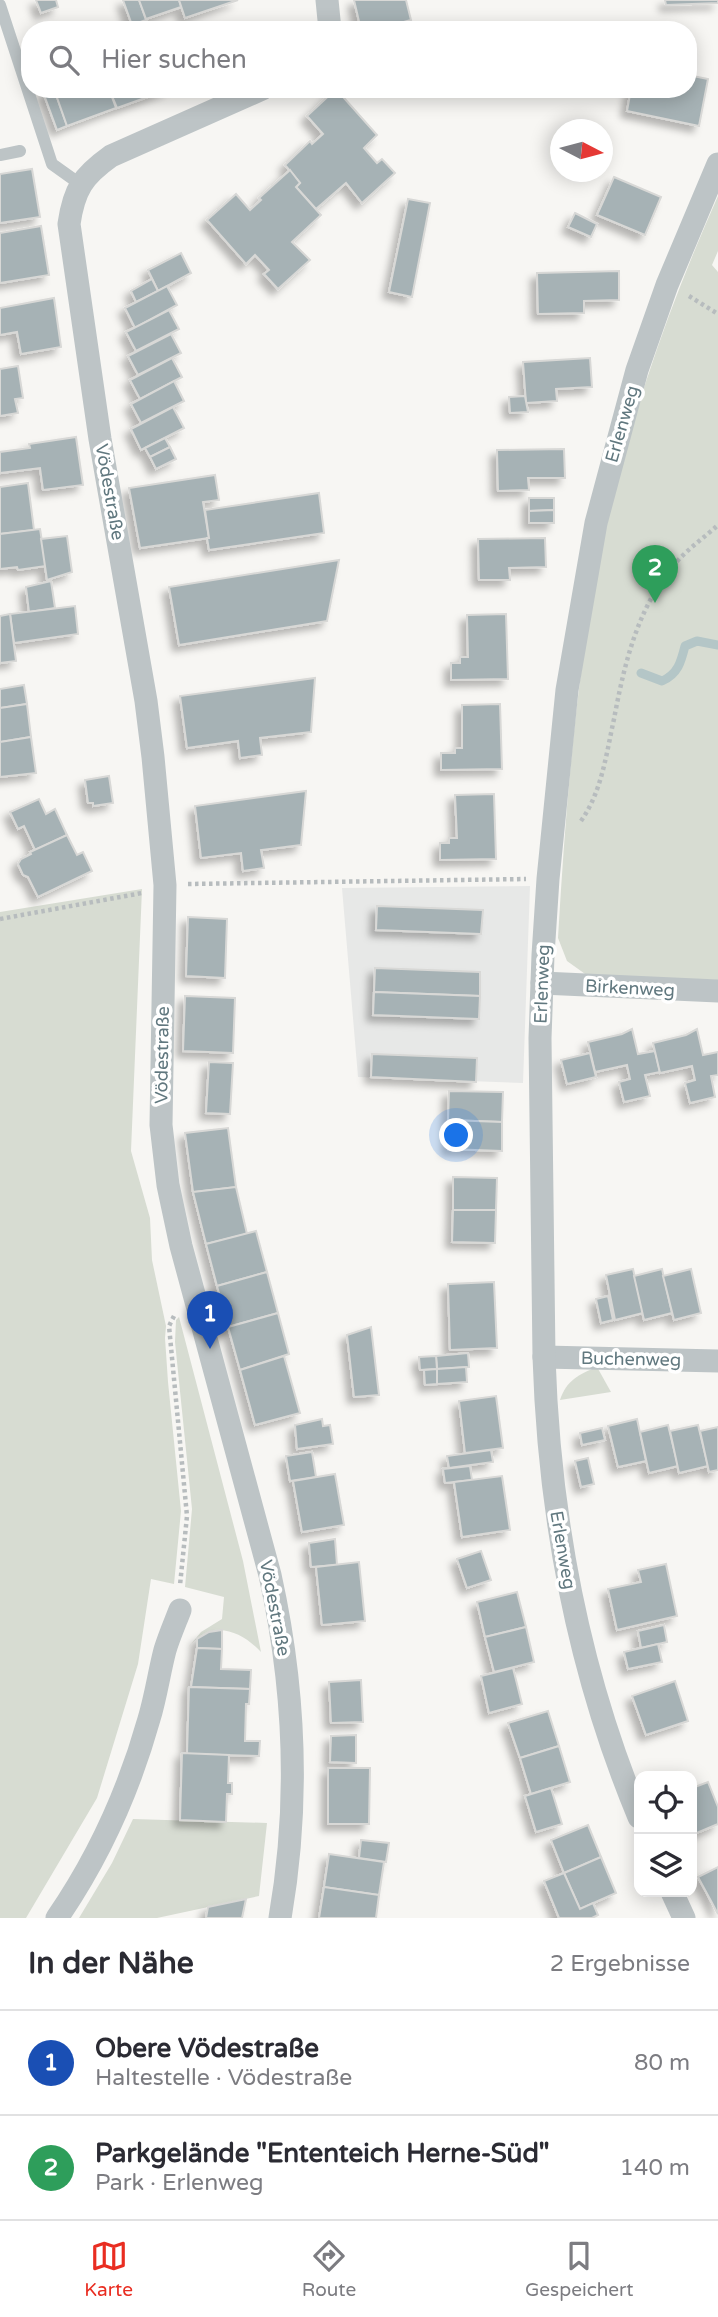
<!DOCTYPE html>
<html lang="de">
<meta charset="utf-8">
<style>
body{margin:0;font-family:"Varela Round",sans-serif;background:#f7f7f7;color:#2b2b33}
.controls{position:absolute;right:21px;bottom:21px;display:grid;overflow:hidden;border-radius:14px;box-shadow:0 4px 18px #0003}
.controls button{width:63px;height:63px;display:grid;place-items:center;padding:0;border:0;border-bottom:2px solid #e1e1e2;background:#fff;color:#2b2b33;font:35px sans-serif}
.compass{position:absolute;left:550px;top:119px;width:63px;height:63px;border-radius:50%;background:#fff;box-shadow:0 4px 18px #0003;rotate:96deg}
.you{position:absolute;left:457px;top:1136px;width:24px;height:24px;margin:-18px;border:5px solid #fff;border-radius:50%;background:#1a73e8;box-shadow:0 0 0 10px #1a73e833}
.badge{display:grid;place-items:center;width:46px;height:46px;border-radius:50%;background:#e92d21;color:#fff;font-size:23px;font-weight:700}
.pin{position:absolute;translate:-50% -58px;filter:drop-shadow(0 2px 4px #0008)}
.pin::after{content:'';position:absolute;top:37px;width:24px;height:21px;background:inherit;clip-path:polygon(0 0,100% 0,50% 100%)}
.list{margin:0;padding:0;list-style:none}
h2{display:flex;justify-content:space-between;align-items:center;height:91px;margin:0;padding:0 28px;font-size:30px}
h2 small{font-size:23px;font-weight:400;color:#7c7c81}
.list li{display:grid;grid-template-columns:46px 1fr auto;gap:21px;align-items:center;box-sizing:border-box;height:105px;padding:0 28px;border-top:2px solid #e1e1e2}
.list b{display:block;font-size:26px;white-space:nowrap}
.list p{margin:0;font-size:23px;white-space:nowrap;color:#7c7c81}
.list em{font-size:23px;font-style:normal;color:#7c7c81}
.icon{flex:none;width:38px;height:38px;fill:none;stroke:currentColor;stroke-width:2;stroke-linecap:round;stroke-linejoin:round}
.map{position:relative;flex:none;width:718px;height:1918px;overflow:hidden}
.search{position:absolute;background:#fff;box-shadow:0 4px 18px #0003;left:21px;right:21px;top:21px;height:77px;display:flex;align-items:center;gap:18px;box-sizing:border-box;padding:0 24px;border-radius:28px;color:#7c7c81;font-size:26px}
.sheet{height:301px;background:#fff}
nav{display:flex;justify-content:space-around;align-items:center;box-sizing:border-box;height:98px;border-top:2px solid #e1e1e2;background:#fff;font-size:19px;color:#7c7c81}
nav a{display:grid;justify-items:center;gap:4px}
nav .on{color:#e92d21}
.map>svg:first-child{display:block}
.built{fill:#e7e8e7}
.green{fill:#d7dcd2}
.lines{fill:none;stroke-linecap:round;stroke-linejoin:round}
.stream{stroke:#b4c6c7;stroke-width:9}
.building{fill:#a6b2b5;stroke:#d8d8d6;stroke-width:2;filter:url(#shadow)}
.path{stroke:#b7bcbe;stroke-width:4.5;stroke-dasharray:3.5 3.5;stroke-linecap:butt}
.service{stroke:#bdc4c6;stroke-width:12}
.minor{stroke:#bdc4c6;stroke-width:23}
.labels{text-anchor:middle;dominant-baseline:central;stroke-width:7;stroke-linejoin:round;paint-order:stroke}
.street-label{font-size:18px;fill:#61787f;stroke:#fff}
</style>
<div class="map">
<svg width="718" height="1918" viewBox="0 0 718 1918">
<defs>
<filter id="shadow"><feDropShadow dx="-6" dy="6" stdDeviation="3.5" flood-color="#0004"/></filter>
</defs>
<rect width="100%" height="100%" fill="#f7f6f3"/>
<polygon class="built" points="530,886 523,1083 358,1077 342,888"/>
<g class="green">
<path d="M 718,196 L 718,251 L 712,265 L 718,272 L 718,980 L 588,976 L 567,961 L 558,938 C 566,804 576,669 604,538 C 629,419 669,306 718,196 Z"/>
<polygon points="142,889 131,1151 150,1218 152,1260 166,1326 165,1338 168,1382 181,1511 174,1584 151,1579 138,1664 97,1798 26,1918 0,1918 0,912"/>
<path d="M 179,1317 L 243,1561 L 261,1652 C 239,1629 210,1619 187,1649 L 201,1632 L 222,1619 L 224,1597 L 185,1587 L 192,1509 L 175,1342 L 176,1320 Z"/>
<path d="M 597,1367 L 611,1392 L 560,1400 C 566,1381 579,1374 597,1367 Z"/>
<polygon points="133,1819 267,1823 259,1896 157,1918 79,1918 112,1863"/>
</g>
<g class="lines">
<path class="stream" d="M 641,673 L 662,681 C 678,674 681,662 685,646 L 697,641 L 718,645"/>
</g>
<g class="building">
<polygon points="36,0 56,0 58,7 41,13"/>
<polygon points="123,0 139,0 146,20 132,25"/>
<polygon points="139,0 179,0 181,7 146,19"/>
<polygon points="179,0 238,0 185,18"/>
<polygon points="354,0 406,0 411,20 374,30 361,30"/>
<polygon points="665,0 718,0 718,3 666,5"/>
<polygon points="406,22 408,30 374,30"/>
<polygon points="688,75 708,79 699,126 627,111 631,89 688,89"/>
<polygon points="54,89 67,126 57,130 43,92"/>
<polygon points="54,89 109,89 116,108 67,126"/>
<polygon points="109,89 170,89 117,108"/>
<polygon points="336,89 377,135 364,148 377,163 382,159 395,173 362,203 346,183 316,209 296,187 300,183 285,165 310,141 312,144 323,134 307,116"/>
<polygon points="32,169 40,217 0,223 0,174"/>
<polygon points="290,170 300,183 296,187 321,215 292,242 310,260 278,289 264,274 269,270 255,255 246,264 207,220 236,194 250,210 261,200 259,198"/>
<polygon points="614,177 661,197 645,235 597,215"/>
<polygon points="408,199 430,203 412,297 389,292"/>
<polygon points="575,213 597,224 591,237 568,227"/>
<polygon points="41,226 49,275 0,283 0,233"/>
<polygon points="181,253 191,273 158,291 148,270"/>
<polygon points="619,271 619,300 584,301 584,313 538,314 537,273"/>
<polygon points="152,279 158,291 136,302 131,291"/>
<polygon points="167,286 177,305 135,328 125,308"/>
<polygon points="54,298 61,347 21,354 17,332 0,335 0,308"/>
<polygon points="169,310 179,329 136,351 126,332"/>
<polygon points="171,334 181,353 138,375 128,356"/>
<polygon points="172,358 182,377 140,399 130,380"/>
<polygon points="590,358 592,387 556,389 557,401 526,403 523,362"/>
<polygon points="18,366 23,398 15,399 18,413 0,416 0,369"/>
<polygon points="174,381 184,401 141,423 131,404"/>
<polygon points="525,396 528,412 510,413 509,397"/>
<polygon points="173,407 184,428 141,450 131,429"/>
<polygon points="76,437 83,485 43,490 40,468 0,473 0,452 30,448 29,444"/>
<polygon points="165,438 170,447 150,457 145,448"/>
<polygon points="170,447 176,459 156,469 150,457"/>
<polygon points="564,449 565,478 528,478 529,490 498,491 497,450"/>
<polygon points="215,475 219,500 203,502 209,538 140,548 129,488"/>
<polygon points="28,483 34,530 0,534 0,487"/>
<polygon points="319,493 324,533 209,550 207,538 209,538 205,510"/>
<polygon points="529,498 554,498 554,510 529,511"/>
<polygon points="554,510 554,523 529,523 529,511"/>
<polygon points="40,529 46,566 18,570 17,567 0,569 0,534"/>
<polygon points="67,536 72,572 47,580 41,539"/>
<polygon points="545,538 546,567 509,568 510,580 479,580 478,539"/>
<polygon points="339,560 327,621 179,645 169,587"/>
<polygon points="51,581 55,608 29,612 26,587"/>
<polygon points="75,606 78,634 14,643 10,614"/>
<polygon points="10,614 16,661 0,663 0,616"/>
<polygon points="506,614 508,679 451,680 451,663 460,663 460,657 468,657 467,615"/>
<polygon points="315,678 311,732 260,738 262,755 240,758 238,741 187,748 180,696"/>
<polygon points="24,685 27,704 0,708 0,689"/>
<polygon points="27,704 31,737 0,742 0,708"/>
<polygon points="500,704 502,769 441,770 441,753 455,753 455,748 462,748 462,705"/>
<polygon points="31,737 36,773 0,777 0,742"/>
<polygon points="109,776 113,803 93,806 93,803 88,803 85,780"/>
<polygon points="306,791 301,845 261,850 264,868 243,871 241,853 201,858 195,806"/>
<polygon points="494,794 496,859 440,860 440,843 449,843 449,838 457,838 455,795"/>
<polygon points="39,799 46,814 55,809 67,835 35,850 24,826 18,829 10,812"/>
<polygon points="67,835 77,855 83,852 92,871 38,897 28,877 23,875 18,864 21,859 31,854 30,852"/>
<polygon points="377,906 483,910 481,934 376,930"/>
<polygon points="188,917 227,919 225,978 186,976"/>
<polygon points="375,968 480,972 480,996 374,992"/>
<polygon points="374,992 480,996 479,1019 373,1015"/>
<polygon points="185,996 235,998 233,1053 183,1051"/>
<polygon points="632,1029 638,1054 655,1051 660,1072 645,1075 650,1096 624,1102 619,1082 630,1079 627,1065 595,1072 588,1042 622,1034"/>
<polygon points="697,1029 703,1055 718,1052 718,1075 711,1076 715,1097 690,1103 685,1083 695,1080 692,1066 660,1073 653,1043 686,1035"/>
<polygon points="590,1053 596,1077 567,1084 561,1060"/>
<polygon points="372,1054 477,1058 476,1082 371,1077"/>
<polygon points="209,1062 233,1063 230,1114 206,1113"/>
<polygon points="449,1091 503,1092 502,1122 448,1120"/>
<polygon points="448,1120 502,1122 502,1151 448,1149"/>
<polygon points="228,1128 236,1187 193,1192 185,1133"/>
<polygon points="453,1177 497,1178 496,1210 453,1210"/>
<polygon points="236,1187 247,1234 206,1244 193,1192"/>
<polygon points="453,1210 496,1210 495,1243 452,1242"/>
<polygon points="256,1231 267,1272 217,1286 206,1244"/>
<polygon points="633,1269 643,1313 615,1320 606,1275"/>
<polygon points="662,1269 672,1313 644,1320 634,1276"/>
<polygon points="691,1269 701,1313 674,1320 663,1276"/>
<polygon points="267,1272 278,1313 228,1327 217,1286"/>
<polygon points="494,1282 497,1348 450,1350 448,1284"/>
<polygon points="608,1296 613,1320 601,1323 596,1299"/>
<polygon points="278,1313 289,1354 240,1370 228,1327"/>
<polygon points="371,1327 379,1395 354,1397 347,1335"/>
<polygon points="468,1353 469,1367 437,1369 436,1356"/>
<polygon points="284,1356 300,1413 255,1425 240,1370"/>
<polygon points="436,1356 437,1369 420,1370 419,1357"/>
<polygon points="466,1367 467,1382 437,1384 437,1369"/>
<polygon points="437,1369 437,1384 425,1385 424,1370"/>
<polygon points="496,1396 503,1448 465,1453 459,1401"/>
<polygon points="322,1419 323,1426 330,1425 333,1444 297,1449 295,1425"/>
<polygon points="637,1419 646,1461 618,1467 608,1426"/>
<polygon points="668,1425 678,1466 649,1473 640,1432"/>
<polygon points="698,1425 708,1466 679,1473 670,1431"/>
<polygon points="718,1427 718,1470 709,1472 700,1431"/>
<polygon points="602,1428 605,1440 582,1445 580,1433"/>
<polygon points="491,1450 493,1462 449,1468 447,1456"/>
<polygon points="312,1452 316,1477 290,1481 286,1456"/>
<polygon points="588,1458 594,1484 581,1487 575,1461"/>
<polygon points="470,1466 472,1480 445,1483 443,1469"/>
<polygon points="335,1474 344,1525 302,1532 293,1481"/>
<polygon points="502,1476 510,1530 462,1537 454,1482"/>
<polygon points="335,1539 337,1565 311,1567 309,1543"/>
<polygon points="481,1551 491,1580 467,1588 457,1559"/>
<polygon points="359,1562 365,1621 322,1625 316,1567"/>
<polygon points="666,1564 677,1616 617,1630 608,1589 641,1582 638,1570"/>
<polygon points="517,1592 526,1627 485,1637 477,1602"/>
<polygon points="664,1625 667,1642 641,1648 638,1631"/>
<polygon points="526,1627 534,1662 494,1672 485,1637"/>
<polygon points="222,1630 222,1649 197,1648 197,1639 209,1632"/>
<polygon points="658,1644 662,1662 628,1669 624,1652"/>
<polygon points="197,1648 222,1649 221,1669 251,1670 250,1689 191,1687"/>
<polygon points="513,1668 522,1704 489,1713 481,1676"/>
<polygon points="361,1680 363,1722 331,1723 329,1682"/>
<polygon points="675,1681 688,1721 646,1735 632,1696"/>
<polygon points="189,1687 250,1689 249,1704 246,1704 245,1741 260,1741 259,1756 187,1754"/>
<polygon points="548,1711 559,1746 520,1758 508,1723"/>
<polygon points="356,1735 356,1763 330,1762 331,1736"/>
<polygon points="559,1746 570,1782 531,1794 520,1758"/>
<polygon points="182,1753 229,1755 228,1783 232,1783 232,1794 227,1794 226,1822 180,1820"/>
<polygon points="328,1768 370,1768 369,1824 328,1824"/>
<polygon points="708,1782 718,1807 718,1824 692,1835 692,1788"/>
<polygon points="551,1788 562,1824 536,1832 525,1796"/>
<polygon points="588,1825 601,1857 564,1873 551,1840"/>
<polygon points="361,1840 389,1843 386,1862 359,1858"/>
<polygon points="329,1854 384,1862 379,1895 324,1887"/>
<polygon points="601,1857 616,1893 580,1909 564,1873"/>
<polygon points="718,1867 718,1914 698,1877"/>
<polygon points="564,1873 580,1909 593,1903 598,1915 592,1918 559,1918 544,1881"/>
<polygon points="324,1887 379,1895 376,1918 319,1918"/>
<polygon points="246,1899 242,1918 206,1918 208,1907"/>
</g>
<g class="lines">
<g class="path">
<polyline points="689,296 718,314"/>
<path d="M 581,821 C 602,791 606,755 614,719 C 624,666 637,608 674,565 C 686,550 704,538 718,525"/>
<polyline points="188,884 526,879"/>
<polyline points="0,919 142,893"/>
<polyline points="174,1316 169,1326 187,1516 180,1585"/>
</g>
<g class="service">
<polyline points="0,5 52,164 80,184"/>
<polyline points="0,155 20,151"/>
</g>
<g class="minor">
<polyline points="327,0 330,30"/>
<path d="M 262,89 L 111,156 C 83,176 74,189 69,224 L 100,439 L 146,701 L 153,757 L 165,885 L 161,1125 L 168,1185 L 181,1246 L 270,1575 C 295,1688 300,1803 280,1918"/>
<polyline points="542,983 718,991"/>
<polyline points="544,1357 718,1361"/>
<path d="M 639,1817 C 578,1671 549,1515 544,1357 L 540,1038 L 543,955 L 548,879 L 567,690 L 596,523 L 637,370 L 667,285 L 718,164"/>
<polyline points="672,1892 684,1918"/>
<path d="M 57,1918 C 99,1857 129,1790 149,1719 C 156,1696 159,1673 165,1650 C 169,1637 175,1623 180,1610"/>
</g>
</g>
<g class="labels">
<g class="street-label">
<text transform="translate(622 424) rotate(-74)">Erlenweg</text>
<text transform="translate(110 492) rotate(80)">Vödestraße</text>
<text transform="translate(542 984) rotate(-88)">Erlenweg</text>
<text transform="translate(630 988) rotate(3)">Birkenweg</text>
<text transform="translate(162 1055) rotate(-89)">Vödestraße</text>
<text transform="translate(631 1359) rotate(1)">Buchenweg</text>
<text transform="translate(563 1550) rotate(80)">Erlenweg</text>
<text transform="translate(275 1608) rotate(79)">Vödestraße</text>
</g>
</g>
</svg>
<div class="controls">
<button><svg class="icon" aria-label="locate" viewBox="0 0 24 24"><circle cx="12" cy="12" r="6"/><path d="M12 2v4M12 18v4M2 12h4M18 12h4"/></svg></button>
<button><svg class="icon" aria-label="layers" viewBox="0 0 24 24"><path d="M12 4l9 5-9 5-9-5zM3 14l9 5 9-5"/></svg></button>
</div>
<svg class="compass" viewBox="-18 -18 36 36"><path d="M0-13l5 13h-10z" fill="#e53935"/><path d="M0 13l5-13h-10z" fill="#7c7c81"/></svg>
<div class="you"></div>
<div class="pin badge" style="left:210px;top:1349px;background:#1a4fb4">1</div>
<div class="pin badge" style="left:655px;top:603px;background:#2e9e5b">2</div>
<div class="search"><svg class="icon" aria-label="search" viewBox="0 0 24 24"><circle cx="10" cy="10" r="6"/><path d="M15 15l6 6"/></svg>Hier suchen</div>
</div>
<section class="sheet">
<h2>In der Nähe<small>2 Ergebnisse</small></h2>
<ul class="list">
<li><span class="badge" style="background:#1a4fb4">1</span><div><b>Obere Vödestraße</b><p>Haltestelle · Vödestraße</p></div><em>80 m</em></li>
<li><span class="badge" style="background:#2e9e5b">2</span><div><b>Parkgelände &quot;Ententeich Herne-Süd&quot;</b><p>Park · Erlenweg</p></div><em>140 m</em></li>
</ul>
</section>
<nav>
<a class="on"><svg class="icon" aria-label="map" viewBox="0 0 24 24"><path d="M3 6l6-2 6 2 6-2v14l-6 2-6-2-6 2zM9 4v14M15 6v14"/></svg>Karte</a>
<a><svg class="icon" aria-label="directions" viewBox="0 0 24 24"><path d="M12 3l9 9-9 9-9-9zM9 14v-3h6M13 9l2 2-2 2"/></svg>Route</a>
<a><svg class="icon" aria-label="saved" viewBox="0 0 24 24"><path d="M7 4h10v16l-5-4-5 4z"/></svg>Gespeichert</a>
</nav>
